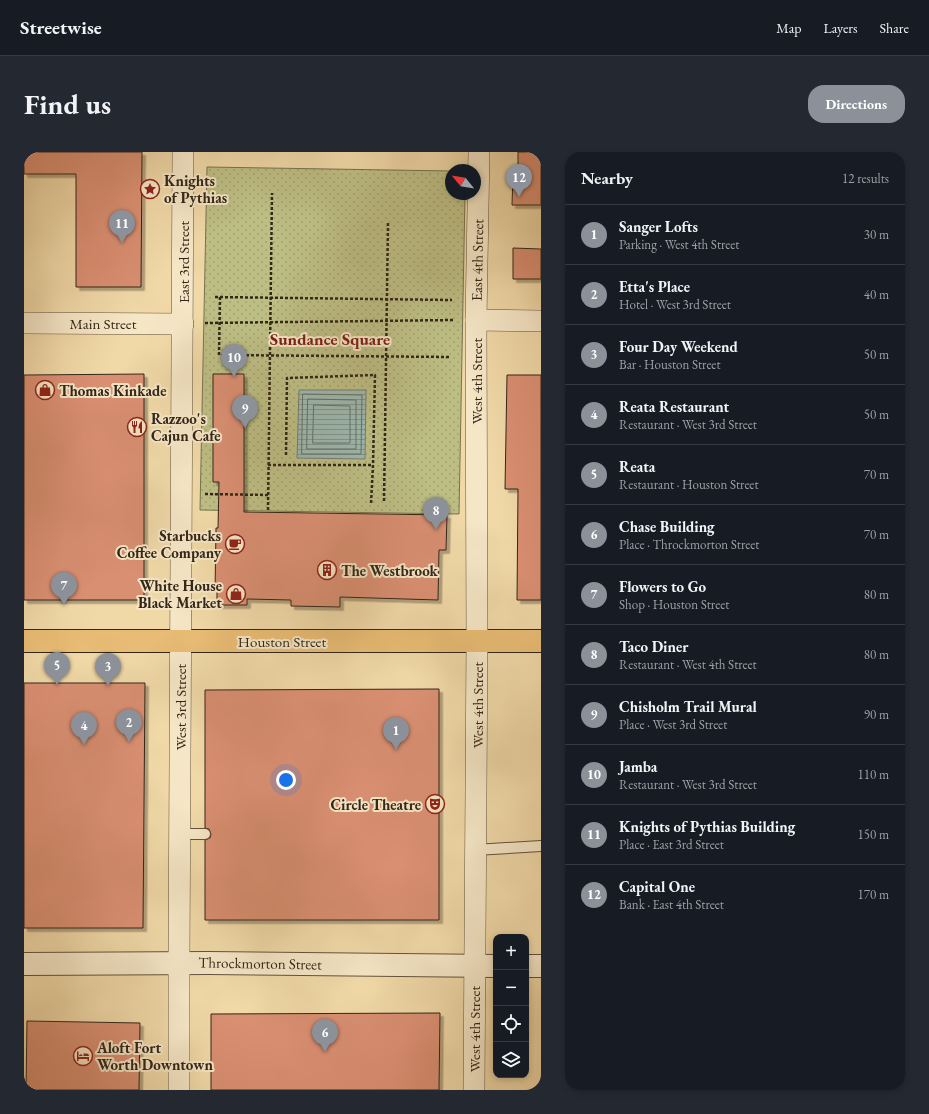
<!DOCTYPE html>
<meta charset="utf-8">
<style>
body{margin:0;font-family:"EB Garamond",serif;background:#242831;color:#f1f3f6}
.controls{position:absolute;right:12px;bottom:12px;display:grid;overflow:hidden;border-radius:8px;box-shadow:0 2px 6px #0003}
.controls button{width:36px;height:36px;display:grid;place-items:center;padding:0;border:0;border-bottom:1px solid #363941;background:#171b24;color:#f1f3f6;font:20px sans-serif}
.compass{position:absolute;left:421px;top:12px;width:36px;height:36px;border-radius:50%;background:#171b24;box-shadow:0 2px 6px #0003;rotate:300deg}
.you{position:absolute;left:262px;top:628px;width:14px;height:14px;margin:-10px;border:3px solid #fff;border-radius:50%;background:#1a73e8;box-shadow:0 0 0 6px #1a73e833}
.badge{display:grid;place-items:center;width:26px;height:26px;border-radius:50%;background:#8c9099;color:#fff;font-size:13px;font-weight:700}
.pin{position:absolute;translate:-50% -33px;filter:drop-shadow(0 1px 2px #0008)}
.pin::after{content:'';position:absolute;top:21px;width:14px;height:12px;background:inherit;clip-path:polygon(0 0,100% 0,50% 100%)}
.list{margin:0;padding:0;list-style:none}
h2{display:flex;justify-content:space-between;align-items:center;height:52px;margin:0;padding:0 16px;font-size:17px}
h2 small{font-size:13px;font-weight:400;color:#9ea1a6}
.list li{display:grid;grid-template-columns:26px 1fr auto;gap:12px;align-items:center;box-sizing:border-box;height:60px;padding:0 16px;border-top:1px solid #363941}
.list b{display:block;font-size:15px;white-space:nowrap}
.list p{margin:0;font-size:13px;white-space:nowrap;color:#9ea1a6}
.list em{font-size:13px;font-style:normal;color:#9ea1a6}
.icon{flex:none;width:22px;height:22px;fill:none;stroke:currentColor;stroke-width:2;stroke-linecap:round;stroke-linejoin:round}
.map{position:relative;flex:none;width:517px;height:938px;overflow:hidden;border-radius:16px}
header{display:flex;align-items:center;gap:24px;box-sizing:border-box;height:56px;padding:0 20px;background:#171b24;border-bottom:1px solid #363941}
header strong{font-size:19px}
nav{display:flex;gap:22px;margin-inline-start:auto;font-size:14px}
.intro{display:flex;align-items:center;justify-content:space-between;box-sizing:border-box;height:96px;padding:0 24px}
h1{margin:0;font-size:28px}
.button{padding:10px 18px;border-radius:16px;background:#8c9099;color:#fff;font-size:14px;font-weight:700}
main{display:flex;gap:24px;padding:0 24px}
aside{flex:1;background:#171b24;border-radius:16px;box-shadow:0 2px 6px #0003}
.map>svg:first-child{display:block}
.park{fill:url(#park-dots);stroke:#78724e}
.water{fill:url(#water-rules);stroke:#727e73}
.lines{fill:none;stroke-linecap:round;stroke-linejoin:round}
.shore{stroke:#676f64;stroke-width:1}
.building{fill:#d98f72;stroke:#322619;filter:url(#shadow)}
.service-casing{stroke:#62523c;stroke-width:12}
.minor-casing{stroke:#62523c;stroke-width:22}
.tertiary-casing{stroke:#62523c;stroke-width:24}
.primary-casing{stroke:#322619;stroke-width:24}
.path{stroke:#322619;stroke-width:2.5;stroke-dasharray:3 2;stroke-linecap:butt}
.service{stroke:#f5e6c6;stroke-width:10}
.minor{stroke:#f5e6c6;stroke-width:21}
.tertiary{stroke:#f5e6c6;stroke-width:22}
.primary{stroke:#e8bc74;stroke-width:22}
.labels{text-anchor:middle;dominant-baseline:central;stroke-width:4;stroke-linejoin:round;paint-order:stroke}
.poi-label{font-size:15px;font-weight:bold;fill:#322619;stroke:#f5e6c6;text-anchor:start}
.street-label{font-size:15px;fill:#322619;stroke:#f5e6c6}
.quarter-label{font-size:17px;font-weight:bold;fill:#7a1f14;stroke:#f5e6c6}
</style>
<header>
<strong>Streetwise</strong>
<nav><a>Map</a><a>Layers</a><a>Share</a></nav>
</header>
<div class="intro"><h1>Find us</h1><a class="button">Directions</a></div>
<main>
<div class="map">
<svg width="517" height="938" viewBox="0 0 517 938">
<defs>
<pattern id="park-dots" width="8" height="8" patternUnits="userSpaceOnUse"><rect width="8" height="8" fill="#bdbe84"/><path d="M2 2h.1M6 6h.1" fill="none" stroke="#a3a371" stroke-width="1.8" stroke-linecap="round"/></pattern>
<pattern id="water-rules" width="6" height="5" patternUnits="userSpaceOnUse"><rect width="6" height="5" fill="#9cb8af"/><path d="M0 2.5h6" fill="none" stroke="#80958e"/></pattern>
<filter id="shadow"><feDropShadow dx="3.5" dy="3.5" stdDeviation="0" flood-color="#0004"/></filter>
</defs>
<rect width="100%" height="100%" fill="#f0d8a7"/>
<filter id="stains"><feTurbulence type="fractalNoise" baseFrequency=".005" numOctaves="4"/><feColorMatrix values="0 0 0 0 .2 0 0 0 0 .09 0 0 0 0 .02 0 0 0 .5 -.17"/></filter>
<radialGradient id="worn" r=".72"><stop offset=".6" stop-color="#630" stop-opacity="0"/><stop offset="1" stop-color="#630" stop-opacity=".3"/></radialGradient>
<polygon class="park" points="183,15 427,19 427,42 441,42 435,362 176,358"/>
<polygon class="water" points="275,238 342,238 341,307 273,306"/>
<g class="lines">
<g class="shore">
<polygon points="279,242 338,243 337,302 278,302"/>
<polygon points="284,247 332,248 332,297 283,297"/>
<polygon points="290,253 326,254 326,291 289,291"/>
</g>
</g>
<g class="building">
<polygon points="0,0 118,0 117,135 52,135 52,22 0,22"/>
<polygon points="494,0 517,0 517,53 488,53 489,22 494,22"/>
<polygon points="489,96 517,97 517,127 489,127"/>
<polygon points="120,222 120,448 0,448 0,223"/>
<polygon points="189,222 220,222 220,360 423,363 422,398 415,398 414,448 316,445 316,455 267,454 267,448 223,447 223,453 193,453 193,439 191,439 192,376 194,376 195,330 189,330"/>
<polygon points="483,223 517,223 517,448 493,448 494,337 481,337"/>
<polygon points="0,531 121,531 119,776 0,776"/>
<polygon points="415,537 415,768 181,768 181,688 186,686 187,682 185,677 181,676 181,538"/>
<polygon points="416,861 415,938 187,938 187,862"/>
<polygon points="3,869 116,871 115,938 2,938"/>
</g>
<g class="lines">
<g class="service-casing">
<g id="service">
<polyline points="155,682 181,682"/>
<polyline points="451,698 517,694"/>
</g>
</g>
<g class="minor-casing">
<g id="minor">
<polyline points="452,168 517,169"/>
<polyline points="0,171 159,172"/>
<polyline points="155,938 155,811 159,0"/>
<polyline points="450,938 453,489 452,168 455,0"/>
</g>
</g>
<g class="tertiary-casing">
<g id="tertiary">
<polyline points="0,812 184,811 472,814"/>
<polyline points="502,814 517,814"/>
</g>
</g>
<g class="primary-casing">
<polyline id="primary" points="0,489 517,489"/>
</g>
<g class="path">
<polyline points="191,145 428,148"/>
<polyline points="196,145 195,203 427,205"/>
<polyline points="181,171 430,168"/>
<polyline points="262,303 263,226 351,223 349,313"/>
<polyline points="244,313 349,313 347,352"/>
<polyline points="181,342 244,343"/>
<polyline points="360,349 364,71"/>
<polyline points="244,358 248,41"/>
</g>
<use href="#service" class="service"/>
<use href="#minor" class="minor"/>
<use href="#tertiary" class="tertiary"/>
<use href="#primary" class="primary"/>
</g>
<defs>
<g id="sight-ring" transform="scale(1)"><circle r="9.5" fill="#f5e6c6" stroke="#8f2418" stroke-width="1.5"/><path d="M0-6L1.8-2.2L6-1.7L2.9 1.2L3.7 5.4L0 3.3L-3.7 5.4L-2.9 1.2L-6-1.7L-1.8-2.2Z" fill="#8f2418"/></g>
<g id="shop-ring" transform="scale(1)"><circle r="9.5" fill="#f5e6c6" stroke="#8f2418" stroke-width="1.5"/><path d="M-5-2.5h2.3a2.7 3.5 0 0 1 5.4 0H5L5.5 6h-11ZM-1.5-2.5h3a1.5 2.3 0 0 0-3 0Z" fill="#8f2418"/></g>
<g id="restaurant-ring" transform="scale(1)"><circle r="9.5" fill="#f5e6c6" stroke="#8f2418" stroke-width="1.5"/><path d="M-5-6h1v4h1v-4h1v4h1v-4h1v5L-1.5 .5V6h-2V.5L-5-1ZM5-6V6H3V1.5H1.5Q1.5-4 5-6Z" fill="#8f2418"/></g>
<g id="cafe-ring" transform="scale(1)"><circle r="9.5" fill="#f5e6c6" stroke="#8f2418" stroke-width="1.5"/><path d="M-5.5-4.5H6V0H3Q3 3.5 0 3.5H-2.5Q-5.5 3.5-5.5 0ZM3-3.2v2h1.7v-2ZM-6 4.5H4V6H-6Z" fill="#8f2418"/></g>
<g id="building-ring" transform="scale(1)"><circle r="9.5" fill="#f5e6c6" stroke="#8f2418" stroke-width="1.5"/><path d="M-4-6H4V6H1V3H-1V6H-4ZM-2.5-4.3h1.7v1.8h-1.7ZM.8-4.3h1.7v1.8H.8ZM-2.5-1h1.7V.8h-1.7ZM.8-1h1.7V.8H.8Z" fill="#8f2418"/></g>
<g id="theatre-ring" transform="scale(1)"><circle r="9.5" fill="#f5e6c6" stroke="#8f2418" stroke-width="1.5"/><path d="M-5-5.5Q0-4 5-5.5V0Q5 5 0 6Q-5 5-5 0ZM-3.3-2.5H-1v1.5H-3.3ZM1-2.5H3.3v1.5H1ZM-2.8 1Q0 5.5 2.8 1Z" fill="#8f2418"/></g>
<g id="hotel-ring" transform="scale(1)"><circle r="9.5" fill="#f5e6c6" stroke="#8f2418" stroke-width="1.5"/><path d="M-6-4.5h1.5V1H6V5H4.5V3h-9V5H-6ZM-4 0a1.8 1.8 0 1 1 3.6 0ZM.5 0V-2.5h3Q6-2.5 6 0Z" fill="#8f2418"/></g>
</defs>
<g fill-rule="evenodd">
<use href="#sight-ring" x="126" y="37"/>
<use href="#shop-ring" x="21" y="238"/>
<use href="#restaurant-ring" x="113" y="275"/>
<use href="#cafe-ring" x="211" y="392"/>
<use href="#building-ring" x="303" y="418"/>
<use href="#shop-ring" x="212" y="442"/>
<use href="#theatre-ring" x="411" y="652"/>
<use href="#hotel-ring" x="59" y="904"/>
</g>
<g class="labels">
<g class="poi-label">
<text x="140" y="28">Knights<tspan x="140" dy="17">of Pythias</tspan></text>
<text x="35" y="238">Thomas Kinkade</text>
<text x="127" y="266">Razzoo's<tspan x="127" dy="17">Cajun Cafe</tspan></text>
<text x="197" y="383" text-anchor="end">Starbucks<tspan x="197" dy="17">Coffee Company</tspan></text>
<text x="317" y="418">The Westbrook</text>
<text x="198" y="433" text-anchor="end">White House<tspan x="198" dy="17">Black Market</tspan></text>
<text x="397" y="652" text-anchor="end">Circle Theatre</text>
<text x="73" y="895">Aloft Fort<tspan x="73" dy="17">Worth Downtown</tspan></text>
</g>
<g class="street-label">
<text transform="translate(453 108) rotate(-89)">East 4th Street</text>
<text transform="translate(159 110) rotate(-90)">East 3rd Street</text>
<text x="79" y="171">Main Street</text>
<text transform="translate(452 229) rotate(-90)">West 4th Street</text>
<text x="258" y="489">Houston Street</text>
<text transform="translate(453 553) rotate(-90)">West 4th Street</text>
<text transform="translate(156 555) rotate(-90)">West 3rd Street</text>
<text transform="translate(236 811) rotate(1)">Throckmorton Street</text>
<text transform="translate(450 877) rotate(-90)">West 4th Street</text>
</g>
<g class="quarter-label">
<text x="306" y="187">Sundance Square</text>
</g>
</g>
<rect width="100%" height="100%" filter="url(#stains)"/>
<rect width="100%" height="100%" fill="url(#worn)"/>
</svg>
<div class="controls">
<button>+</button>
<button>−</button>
<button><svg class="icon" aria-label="locate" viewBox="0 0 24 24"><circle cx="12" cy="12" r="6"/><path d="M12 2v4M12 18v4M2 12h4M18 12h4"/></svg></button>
<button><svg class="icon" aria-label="layers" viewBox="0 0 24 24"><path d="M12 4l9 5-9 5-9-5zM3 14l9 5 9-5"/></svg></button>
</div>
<svg class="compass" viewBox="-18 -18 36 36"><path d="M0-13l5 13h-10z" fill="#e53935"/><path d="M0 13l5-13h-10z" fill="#9ea1a6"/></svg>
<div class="you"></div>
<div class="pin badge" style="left:372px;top:598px">1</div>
<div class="pin badge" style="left:105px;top:590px">2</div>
<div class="pin badge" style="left:84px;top:534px">3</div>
<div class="pin badge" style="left:60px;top:593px">4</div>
<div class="pin badge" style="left:33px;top:533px">5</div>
<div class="pin badge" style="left:301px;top:900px">6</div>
<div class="pin badge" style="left:40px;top:453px">7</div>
<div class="pin badge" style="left:412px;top:378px">8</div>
<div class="pin badge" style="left:221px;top:276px">9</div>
<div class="pin badge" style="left:210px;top:225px">10</div>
<div class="pin badge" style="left:98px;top:91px">11</div>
<div class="pin badge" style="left:495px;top:45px">12</div>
</div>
<aside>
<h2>Nearby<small>12 results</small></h2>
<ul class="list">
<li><span class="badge">1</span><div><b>Sanger Lofts</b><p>Parking · West 4th Street</p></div><em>30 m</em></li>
<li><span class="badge">2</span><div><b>Etta's Place</b><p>Hotel · West 3rd Street</p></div><em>40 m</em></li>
<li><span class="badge">3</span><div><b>Four Day Weekend</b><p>Bar · Houston Street</p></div><em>50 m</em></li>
<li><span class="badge">4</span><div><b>Reata Restaurant</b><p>Restaurant · West 3rd Street</p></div><em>50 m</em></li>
<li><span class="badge">5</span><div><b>Reata</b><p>Restaurant · Houston Street</p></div><em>70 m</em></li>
<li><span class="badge">6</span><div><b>Chase Building</b><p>Place · Throckmorton Street</p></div><em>70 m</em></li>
<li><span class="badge">7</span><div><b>Flowers to Go</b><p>Shop · Houston Street</p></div><em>80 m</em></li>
<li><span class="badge">8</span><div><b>Taco Diner</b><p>Restaurant · West 4th Street</p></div><em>80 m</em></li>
<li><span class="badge">9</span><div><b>Chisholm Trail Mural</b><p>Place · West 3rd Street</p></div><em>90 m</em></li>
<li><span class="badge">10</span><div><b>Jamba</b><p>Restaurant · West 3rd Street</p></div><em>110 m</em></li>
<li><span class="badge">11</span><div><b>Knights of Pythias Building</b><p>Place · East 3rd Street</p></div><em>150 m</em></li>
<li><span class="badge">12</span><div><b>Capital One</b><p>Bank · East 4th Street</p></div><em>170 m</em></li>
</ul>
</aside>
</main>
